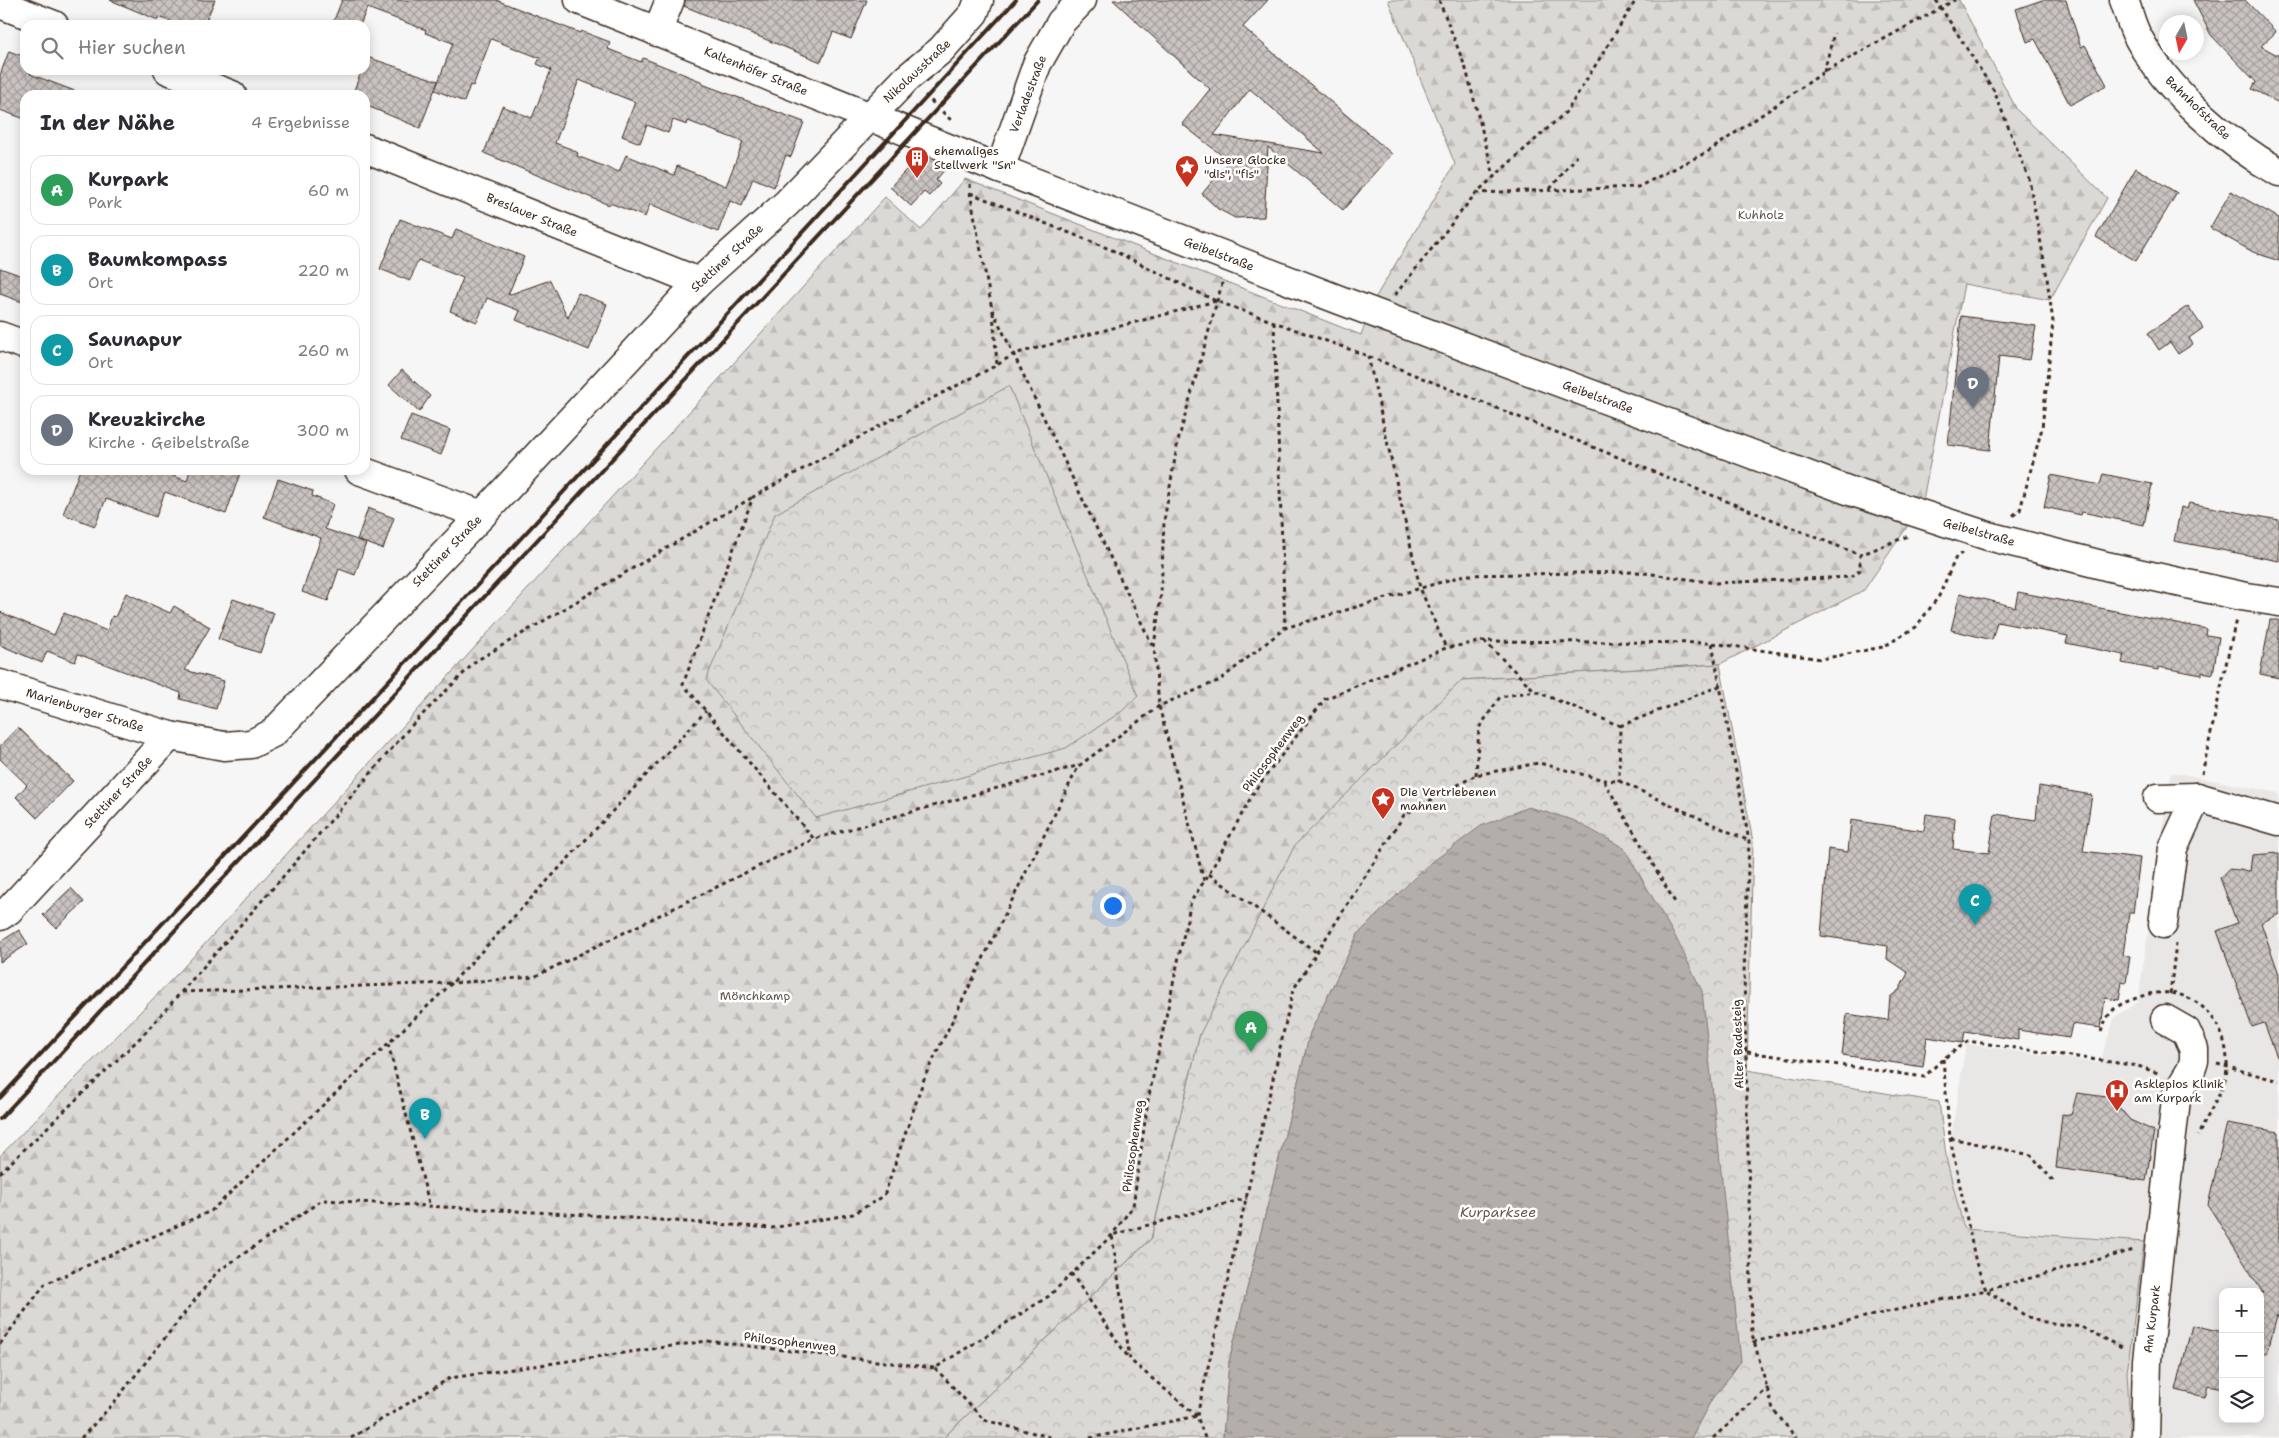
<!DOCTYPE html>
<html lang="de">
<meta charset="utf-8">
<style>
body{margin:0;font-family:"Shantell Sans",sans-serif;background:#f7f7f7;color:#2b2b33}
.controls{position:absolute;right:15px;bottom:15px;display:grid;overflow:hidden;border-radius:10px;box-shadow:0 2px 12px #0003}
.controls button{width:45px;height:45px;display:grid;place-items:center;padding:0;border:0;border-bottom:1px solid #e1e1e2;background:#fff;color:#2b2b33;font:25px sans-serif}
.compass{position:absolute;left:2159px;top:15px;width:45px;height:45px;border-radius:50%;background:#fff;box-shadow:0 2px 12px #0003;rotate:189deg}
.you{position:absolute;left:1112px;top:905px;width:18px;height:18px;margin:-12px;border:4px solid #fff;border-radius:50%;background:#1a73e8;box-shadow:0 0 0 8px #1a73e833}
.badge{display:grid;place-items:center;width:32px;height:32px;border-radius:50%;background:#c8321e;color:#fff;font-size:16px;font-weight:700}
.pin{position:absolute;translate:-50% -41px;filter:drop-shadow(0 1px 2px #0008)}
.pin::after{content:'';position:absolute;top:26px;width:18px;height:15px;background:inherit;clip-path:polygon(0 0,100% 0,50% 100%)}
.list{margin:0;padding:0;list-style:none}
h2{display:flex;justify-content:space-between;align-items:center;height:65px;margin:0;padding:0 20px;font-size:21px}
h2 small{font-size:16px;font-weight:400;color:#7c7c81}
.list li{display:grid;grid-template-columns:32px 1fr auto;gap:15px;align-items:center;box-sizing:border-box;height:70px;margin:0 10px 10px;padding:0 10px;border:1px solid #e1e1e2;border-radius:15px}
.list b{display:block;font-size:19px;white-space:nowrap}
.list p{margin:0;font-size:16px;white-space:nowrap;color:#7c7c81}
.list em{font-size:16px;font-style:normal;color:#7c7c81}
.icon{flex:none;width:28px;height:28px;fill:none;stroke:currentColor;stroke-width:2;stroke-linecap:round;stroke-linejoin:round}
.map{position:relative;flex:none;width:2279px;height:1438px;overflow:hidden}
.search{position:absolute;background:#fff;box-shadow:0 2px 12px #0003;left:20px;top:20px;width:350px;height:55px;display:flex;align-items:center;gap:12px;box-sizing:border-box;padding:0 18px;border-radius:15px;color:#7c7c81;font-size:19px}
.panel{position:absolute;background:#fff;box-shadow:0 2px 12px #0003;left:20px;top:90px;width:350px;height:385px;border-radius:15px}
.map>svg:first-child{display:block}
.built{fill:#e9e7e6;fill-rule:evenodd}
.forest{fill:url(#forest-firs);stroke:#8b827a}
.park{fill:url(#park-crowns);stroke:#8b827a}
.water{fill:url(#water-ripples);stroke:#847972}
.building{fill:url(#building-cross-hatch);stroke:#3b2a1e;fill-rule:evenodd}
.lines{fill:none;stroke-linecap:round;stroke-linejoin:round}
.minor-casing{stroke:#3b2a1e;stroke-width:31}
.path{stroke:#3b2a1e;stroke-width:3;stroke-dasharray:4 4;stroke-linecap:butt}
.minor{stroke:#fff;stroke-width:28}
.rail{stroke:#3b2a1e;stroke-width:4}
.labels{text-anchor:middle;dominant-baseline:central;stroke-width:5;stroke-linejoin:round;paint-order:stroke}
.street-label{font-size:12px;fill:#3b2a1e;stroke:#fff}
.poi-label{font-size:12px;fill:#3b2a1e;stroke:#fff;text-anchor:start}
.park-label{font-size:12px;fill:#63564c;stroke:#fff}
.water-label{font-size:14px;font-style:italic;fill:#65584f;stroke:#fff}
</style>
<div class="map">
<svg width="2279" height="1438" viewBox="0 0 2279 1438">
<defs>
<pattern id="forest-firs" width="22" height="20" patternUnits="userSpaceOnUse" patternTransform="scale(1.25)"><rect width="22" height="20" fill="#dbd9d6"/><path d="M5 1l3.5 6h-7zM16 11l3.5 6h-7z" fill="#bdbab7"/></pattern>
<pattern id="park-crowns" width="20" height="18" patternUnits="userSpaceOnUse" patternTransform="scale(1.25)"><rect width="20" height="18" fill="#dbd9d6"/><path d="M2 6a3 3 0 1 1 6 0M12 15a3 3 0 1 1 6 0" fill="none" stroke="#bdbab7"/></pattern>
<pattern id="water-ripples" width="26" height="14" patternUnits="userSpaceOnUse" patternTransform="scale(1.25)"><rect width="26" height="14" fill="#b4aeaa"/><path d="M2 4q2-2 4 0t4 0M15 11q2-2 4 0t4 0" fill="none" stroke="#948e8a"/></pattern>
<pattern id="building-cross-hatch" width="8" height="8" patternUnits="userSpaceOnUse" patternTransform="scale(1.25)"><rect width="8" height="8" fill="#c9c3c1"/><path d="M0 0l8 8M0 8l8-8" fill="none" stroke="#a49f9c"/></pattern>
</defs>
<rect width="100%" height="100%" fill="#f7f6f6"/>
<filter id="ink" filterUnits="userSpaceOnUse"><feTurbulence type="fractalNoise" baseFrequency=".02" numOctaves="2"/><feDisplacementMap in="SourceGraphic" scale="10" xChannelSelector="R" yChannelSelector="G"/><feConvolveMatrix kernelMatrix="1 2 1 2 8 2 1 2 1" color-interpolation-filters="sRGB"/></filter>
<g filter="url(#ink)">
<path class="built" d="M 2171,772 L 2279,793 L 2279,1438 L 2131,1438 L 2127,1372 L 2144,1242 L 1964,1229 L 1947,1162 L 1966,1044 L 2099,1063 L 2115,1017 L 2138,1002 ZM 2223,1292 L 2260,1292 L 2260,1419 L 2223,1419 Z"/>
<polygon class="forest" points="1388,0 1959,0 2017,110 2107,198 2050,300 1964,284 1922,505 1864,590 1720,664 1462,680 1200,1034 1151,1239 943,1438 0,1438 0,1156 181,970 885,197 921,230 965,179 1361,335 1374,300 1455,164"/>
<g class="park">
<polygon points="1009,386 1138,696 1121,712 1066,748 816,818 706,680 775,514"/>
<polygon points="1720,664 1753,842 1747,1070 1939,1102 1947,1162 1964,1229 2144,1242 2127,1372 2131,1438 1691,1438 1709,1404 1741,1361 1358,934 1310,1033 1229,1362 1223,1438 943,1438 1151,1239 1200,1034 1295,845 1462,680"/>
</g>
<polygon class="water" points="1528,807 1573,820 1624,848 1676,938 1702,991 1741,1361 1709,1404 1691,1438 1223,1438 1229,1362 1310,1033 1358,934 1424,868 1481,826"/>
<g class="building">
<polygon points="110,0 215,0 204,25 179,25 159,17 158,20"/>
<path d="M 342,0 L 496,0 L 580,33 L 581,31 L 610,42 L 608,49 L 641,62 L 643,58 L 703,82 L 702,84 L 804,122 L 791,157 L 786,155 L 774,187 L 753,178 L 742,206 L 730,201 L 718,232 L 650,204 L 645,217 L 610,203 L 609,205 L 484,153 L 502,106 L 532,118 L 551,70 L 537,64 L 540,58 L 491,39 L 473,86 L 470,85 L 464,102 L 435,90 L 453,43 L 425,33 L 426,30 L 367,8 L 360,25 L 332,25 ZM 579,80 L 635,102 L 622,136 L 640,143 L 647,125 L 668,133 L 673,120 L 687,125 L 688,121 L 743,142 L 726,186 L 677,166 L 674,175 L 626,155 L 619,172 L 577,156 L 578,153 L 571,149 L 555,143 Z"/>
<polygon points="685,0 867,0 851,39 833,32 821,62 684,6"/>
<path d="M 1113,0 L 1268,0 L 1243,27 L 1392,154 L 1343,210 L 1268,147 L 1264,217 L 1235,218 L 1218,209 L 1202,194 L 1229,161 L 1182,124 L 1210,89 ZM 1250,89 L 1324,153 L 1214,135 Z"/>
<polygon points="2042,0 2066,0 2081,47 2085,45 2107,85 2070,105 2035,39 2027,42 2016,9"/>
<polygon points="2193,0 2245,0 2276,32 2261,46 2279,56 2279,103 2252,89 2256,82 2211,35"/>
<polygon points="9,51 25,57 25,70 32,70 30,74 80,93 80,95 25,95 25,119 0,110 0,75"/>
<polygon points="367,57 438,81 420,128 365,105 365,95 352,95 362,70 365,70"/>
<polygon points="921,154 937,160 946,168 936,180 940,184 929,196 924,192 911,206 890,187"/>
<polygon points="2136,168 2177,193 2136,261 2096,237"/>
<polygon points="2231,191 2279,218 2279,261 2253,252 2210,228"/>
<polygon points="400,219 452,239 456,229 524,257 508,295 550,280 568,318 578,293 607,304 589,350 516,320 520,311 487,298 477,322 450,311 463,278 418,260 410,281 380,269"/>
<polygon points="0,268 25,277 25,303 0,294"/>
<polygon points="2188,306 2203,328 2189,338 2193,344 2178,354 2170,342 2159,350 2148,333"/>
<polygon points="1961,316 2036,326 2030,360 1999,356 1990,450 1948,445"/>
<polygon points="402,370 430,396 419,412 389,385"/>
<polygon points="411,415 450,430 441,455 401,440"/>
<polygon points="80,470 157,470 187,481 190,470 241,470 226,514 165,492 156,517 106,499 95,526 63,514"/>
<polygon points="2103,474 2152,484 2144,525 2082,512 2081,515 2044,507 2051,475 2100,485"/>
<polygon points="278,479 313,491 312,496 333,504 325,529 366,543 355,575 339,569 328,601 302,592 321,538 264,517"/>
<polygon points="2189,503 2279,520 2279,561 2174,541 2181,507 2187,509"/>
<polygon points="368,508 394,518 383,549 357,540"/>
<polygon points="2018,592 2207,629 2206,635 2219,637 2213,674 2202,672 2202,675 2158,667 2158,670 2122,663 2124,655 2066,643 2068,636 1997,622 1992,640 1951,630 1960,593 2015,607"/>
<polygon points="126,593 170,613 174,606 210,627 185,670 224,681 216,709 180,699 181,693 78,654 75,662 47,651 42,663 0,645 0,612 54,635 64,613 107,631 112,616 115,617"/>
<polygon points="233,599 274,613 260,653 218,639"/>
<polygon points="2270,620 2279,620 2279,678 2260,674"/>
<polygon points="18,727 73,781 37,818 16,797 27,785 0,759 0,746"/>
<polygon points="2039,786 2092,795 2083,851 2140,858 2133,913 2129,913 2123,955 2130,956 2126,983 2122,982 2119,1000 2105,998 2101,1028 2072,1024 2069,1038 2018,1030 2018,1040 1965,1031 1963,1043 1927,1037 1923,1067 1842,1055 1847,1014 1888,1020 1890,997 1899,990 1908,973 1887,959 1888,946 1821,936 1828,849 1848,852 1851,820 1924,831 1926,814 1955,818 1953,849 1989,853 1995,814 2036,820"/>
<polygon points="2279,853 2279,914 2261,923 2279,974 2279,1057 2277,1057 2264,1023 2252,1027 2217,931 2237,923 2220,878 2228,869 2250,871 2252,855"/>
<polygon points="71,888 84,902 56,928 43,915"/>
<polygon points="19,930 28,944 0,962 0,942"/>
<polygon points="2077,1093 2114,1098 2118,1106 2130,1120 2154,1131 2146,1181 2056,1168 2062,1114 2071,1115"/>
<polygon points="2227,1123 2279,1132 2279,1318 2277,1315 2267,1354 2260,1353 2260,1292 2263,1293 2208,1205"/>
<polygon points="2192,1325 2223,1332 2223,1388 2208,1385 2205,1397 2176,1390"/>
</g>
<g class="lines">
<g class="minor-casing">
<g id="minor">
<polyline points="579,0 1000,169 1337,299 1850,491 1988,536 2106,566 2241,596 2279,602"/>
<path d="M 2124,0 C 2129,13 2132,28 2139,39 C 2168,92 2227,143 2279,172"/>
<polyline points="0,4 54,25"/>
<polyline points="657,32 670,0"/>
<polyline points="168,70 232,95"/>
<polyline points="365,148 699,282"/>
<polyline points="1000,169 1037,64 1061,22 1082,0"/>
<polyline points="0,336 25,345"/>
<polyline points="359,470 482,515"/>
<polyline points="0,684 170,736 224,746 251,744 273,733 482,515 699,282 787,203 907,78 941,50 974,13 979,0"/>
<polyline points="2158,798 2197,797"/>
<polyline points="0,916 9,910 170,736"/>
<polyline points="2163,924 2173,848 2197,797 2279,821"/>
<polyline points="2145,1438 2147,1360 2175,1108 2177,1093 2191,1070 2194,1061 2194,1049 2186,1031 2165,1019"/>
</g>
</g>
<g class="path">
<polyline points="1439,0 1466,69 1494,176"/>
<polyline points="1936,0 1994,91 2029,179 2046,271 2053,322 2042,428 2020,510 2011,517"/>
<polyline points="1824,72 1834,33"/>
<polyline points="925,95 953,122"/>
<polyline points="970,184 970,193 992,309 1153,647"/>
<polyline points="1550,189 1577,156"/>
<polyline points="970,193 1112,250 1216,301 1368,356 1860,555 1908,536"/>
<polyline points="1476,193 1638,187 1709,151 1824,72 1955,0"/>
<polyline points="1395,295 1476,193 1567,111 1636,0"/>
<polyline points="1216,301 1014,354 997,365 892,419 753,497 683,684 814,839 1080,765 1159,706 1220,680 1285,628 1465,575 1637,572 1716,583 1851,577 1860,570 1860,555"/>
<polyline points="993,312 997,365"/>
<polyline points="1274,322 1285,628"/>
<polyline points="1368,356 1420,588 1446,648"/>
<polyline points="1484,641 1535,691 1620,726 1619,781"/>
<polyline points="1712,643 1749,841 1744,972 1752,1334 1773,1409 1796,1438"/>
<polyline points="1620,726 1722,685"/>
<polyline points="2202,774 2236,619"/>
<polyline points="1476,775 1479,728 1500,697 1535,691"/>
<polyline points="1604,781 1676,904"/>
<polyline points="1209,874 1316,952"/>
<polyline points="1204,881 1159,706 1154,647 1161,594 1164,521 1178,441 1223,280"/>
<polyline points="182,992 452,983 706,711"/>
<polyline points="2170,994 2176,943"/>
<path d="M 2101,1032 C 2103,1027 2105,1020 2109,1015 C 2115,1006 2125,1002 2134,999 C 2185,977 2229,1015 2227,1067 C 2227,1087 2206,1116 2198,1136"/>
<polyline points="388,1044 430,1207"/>
<polyline points="1747,1052 1924,1077 1943,1059 1968,1041 2138,1066 2161,1074"/>
<polyline points="1943,1059 1950,1138 2031,1155 2055,1183"/>
<polyline points="2217,1064 2279,1081"/>
<polyline points="1950,1138 1976,1263 1986,1290 2134,1250"/>
<polyline points="0,1173 144,1034 281,879 411,726 476,661 753,497"/>
<polyline points="1071,1273 1128,1357"/>
<polyline points="1753,1342 1986,1290 2026,1316 2038,1321 2081,1327 2124,1348"/>
<polyline points="0,1344 45,1284 211,1211 452,983 534,977 814,839"/>
<polyline points="935,1368 984,1420 1053,1438"/>
<polyline points="1197,1416 1130,1360 1112,1235 1247,1198"/>
<polyline points="81,1438 112,1405 217,1272 322,1200 604,1216 772,1228 853,1214 884,1196 925,1076 1079,765"/>
<polyline points="351,1438 450,1378 707,1341 935,1368 1049,1296 1112,1235 1133,1206 1148,1100 1191,901 1209,874 1255,790 1325,699 1446,648 1484,641 1712,643 1821,659 1883,647 1916,627 1939,596 1956,557 1962,553"/>
<polyline points="1090,1438 1197,1416"/>
<polyline points="1205,1438 1197,1416 1293,990 1404,815 1476,775 1539,763 1604,780 1619,781 1749,841"/>
<polyline points="1713,1438 1768,1388"/>
</g>
<use href="#minor" class="minor"/>
<g class="rail">
<polyline points="0,1098 511,549 1016,0"/>
<polyline points="0,1119 1038,0"/>
</g>
</g>
</g>
<defs>
<g id="building-pin" transform="scale(1.25)"><path d="M0 17L-7.5 6A9.5 9.5 0 1 1 7.5 6Z" fill="#c8321e" stroke="#fff"/><path d="M-4-6H4V6H1V3H-1V6H-4ZM-2.5-4.3h1.7v1.8h-1.7ZM.8-4.3h1.7v1.8H.8ZM-2.5-1h1.7V.8h-1.7ZM.8-1h1.7V.8H.8Z" fill="#fff"/></g>
<g id="sight-pin" transform="scale(1.25)"><path d="M0 17L-7.5 6A9.5 9.5 0 1 1 7.5 6Z" fill="#c8321e" stroke="#fff"/><path d="M0-6L1.8-2.2L6-1.7L2.9 1.2L3.7 5.4L0 3.3L-3.7 5.4L-2.9 1.2L-6-1.7L-1.8-2.2Z" fill="#fff"/></g>
<g id="hospital-pin" transform="scale(1.25)"><path d="M0 17L-7.5 6A9.5 9.5 0 1 1 7.5 6Z" fill="#c8321e" stroke="#fff"/><path d="M-5-5h3v3.5h4V-5h3V5h-3V1.5h-4V5h-3Z" fill="#fff"/></g>
</defs>
<g fill-rule="evenodd">
<use href="#building-pin" x="917" y="158"/>
<use href="#sight-pin" x="1187" y="167"/>
<use href="#sight-pin" x="1383" y="799"/>
<use href="#hospital-pin" x="2117" y="1091"/>
</g>
<g class="labels">
<g class="street-label">
<text transform="translate(756 71) rotate(22)">Kaltenhöfer Straße</text>
<text transform="translate(917 71) rotate(-43)">Nikolausstraße</text>
<text transform="translate(1028 94) rotate(-69)">Verladestraße</text>
<text transform="translate(2198 108) rotate(44)">Bahnhofstraße</text>
<text transform="translate(532 215) rotate(22)">Breslauer Straße</text>
<text transform="translate(1219 254) rotate(21)">Geibelstraße</text>
<text transform="translate(727 258) rotate(-43)">Stettiner Straße</text>
<text transform="translate(1598 397) rotate(20)">Geibelstraße</text>
<text transform="translate(1979 532) rotate(16)">Geibelstraße</text>
<text transform="translate(447 551) rotate(-46)">Stettiner Straße</text>
<text transform="translate(85 710) rotate(17)">Marienburger Straße</text>
<text transform="translate(1273 753) rotate(-53)">Philosophenweg</text>
<text transform="translate(118 792) rotate(-47)">Stettiner Straße</text>
<text transform="translate(1738 1044) rotate(-92)">Alter Badesteig</text>
<text transform="translate(1133 1146) rotate(-82)">Philosophenweg</text>
<text transform="translate(2152 1319) rotate(-83)">Am Kurpark</text>
<text transform="translate(790 1342) rotate(7)">Philosophenweg</text>
</g>
<g class="poi-label">
<text x="934" y="151">ehemaliges<tspan x="934" dy="14">Stellwerk "Sn"</tspan></text>
<text x="1204" y="160">Unsere Glocke<tspan x="1204" dy="14">"dis", "fis"</tspan></text>
<text x="1400" y="792">Die Vertriebenen<tspan x="1400" dy="14">mahnen</tspan></text>
<text x="2134" y="1084">Asklepios Klinik<tspan x="2134" dy="14">am Kurpark</tspan></text>
</g>
<g class="park-label">
<text x="1761" y="215">Kuhholz</text>
<text x="755" y="996">Mönchkamp</text>
</g>
<g class="water-label">
<text x="1498" y="1212">Kurparksee</text>
</g>
</g>
</svg>
<div class="controls">
<button>+</button>
<button>−</button>
<button><svg class="icon" aria-label="layers" viewBox="0 0 24 24"><path d="M12 4l9 5-9 5-9-5zM3 14l9 5 9-5"/></svg></button>
</div>
<svg class="compass" viewBox="-18 -18 36 36"><path d="M0-13l5 13h-10z" fill="#e53935"/><path d="M0 13l5-13h-10z" fill="#7c7c81"/></svg>
<div class="you"></div>
<div class="pin badge" style="left:1251px;top:1052px;background:#2e9e5b">A</div>
<div class="pin badge" style="left:425px;top:1139px;background:#0f9aa8">B</div>
<div class="pin badge" style="left:1975px;top:925px;background:#0f9aa8">C</div>
<div class="pin badge" style="left:1973px;top:408px;background:#6b7280">D</div>
<div class="search"><svg class="icon" aria-label="search" viewBox="0 0 24 24"><circle cx="10" cy="10" r="6"/><path d="M15 15l6 6"/></svg>Hier suchen</div>
<section class="panel">
<h2>In der Nähe<small>4 Ergebnisse</small></h2>
<ul class="list">
<li><span class="badge" style="background:#2e9e5b">A</span><div><b>Kurpark</b><p>Park</p></div><em>60 m</em></li>
<li><span class="badge" style="background:#0f9aa8">B</span><div><b>Baumkompass</b><p>Ort</p></div><em>220 m</em></li>
<li><span class="badge" style="background:#0f9aa8">C</span><div><b>Saunapur</b><p>Ort</p></div><em>260 m</em></li>
<li><span class="badge" style="background:#6b7280">D</span><div><b>Kreuzkirche</b><p>Kirche · Geibelstraße</p></div><em>300 m</em></li>
</ul>
</section>
</div>
